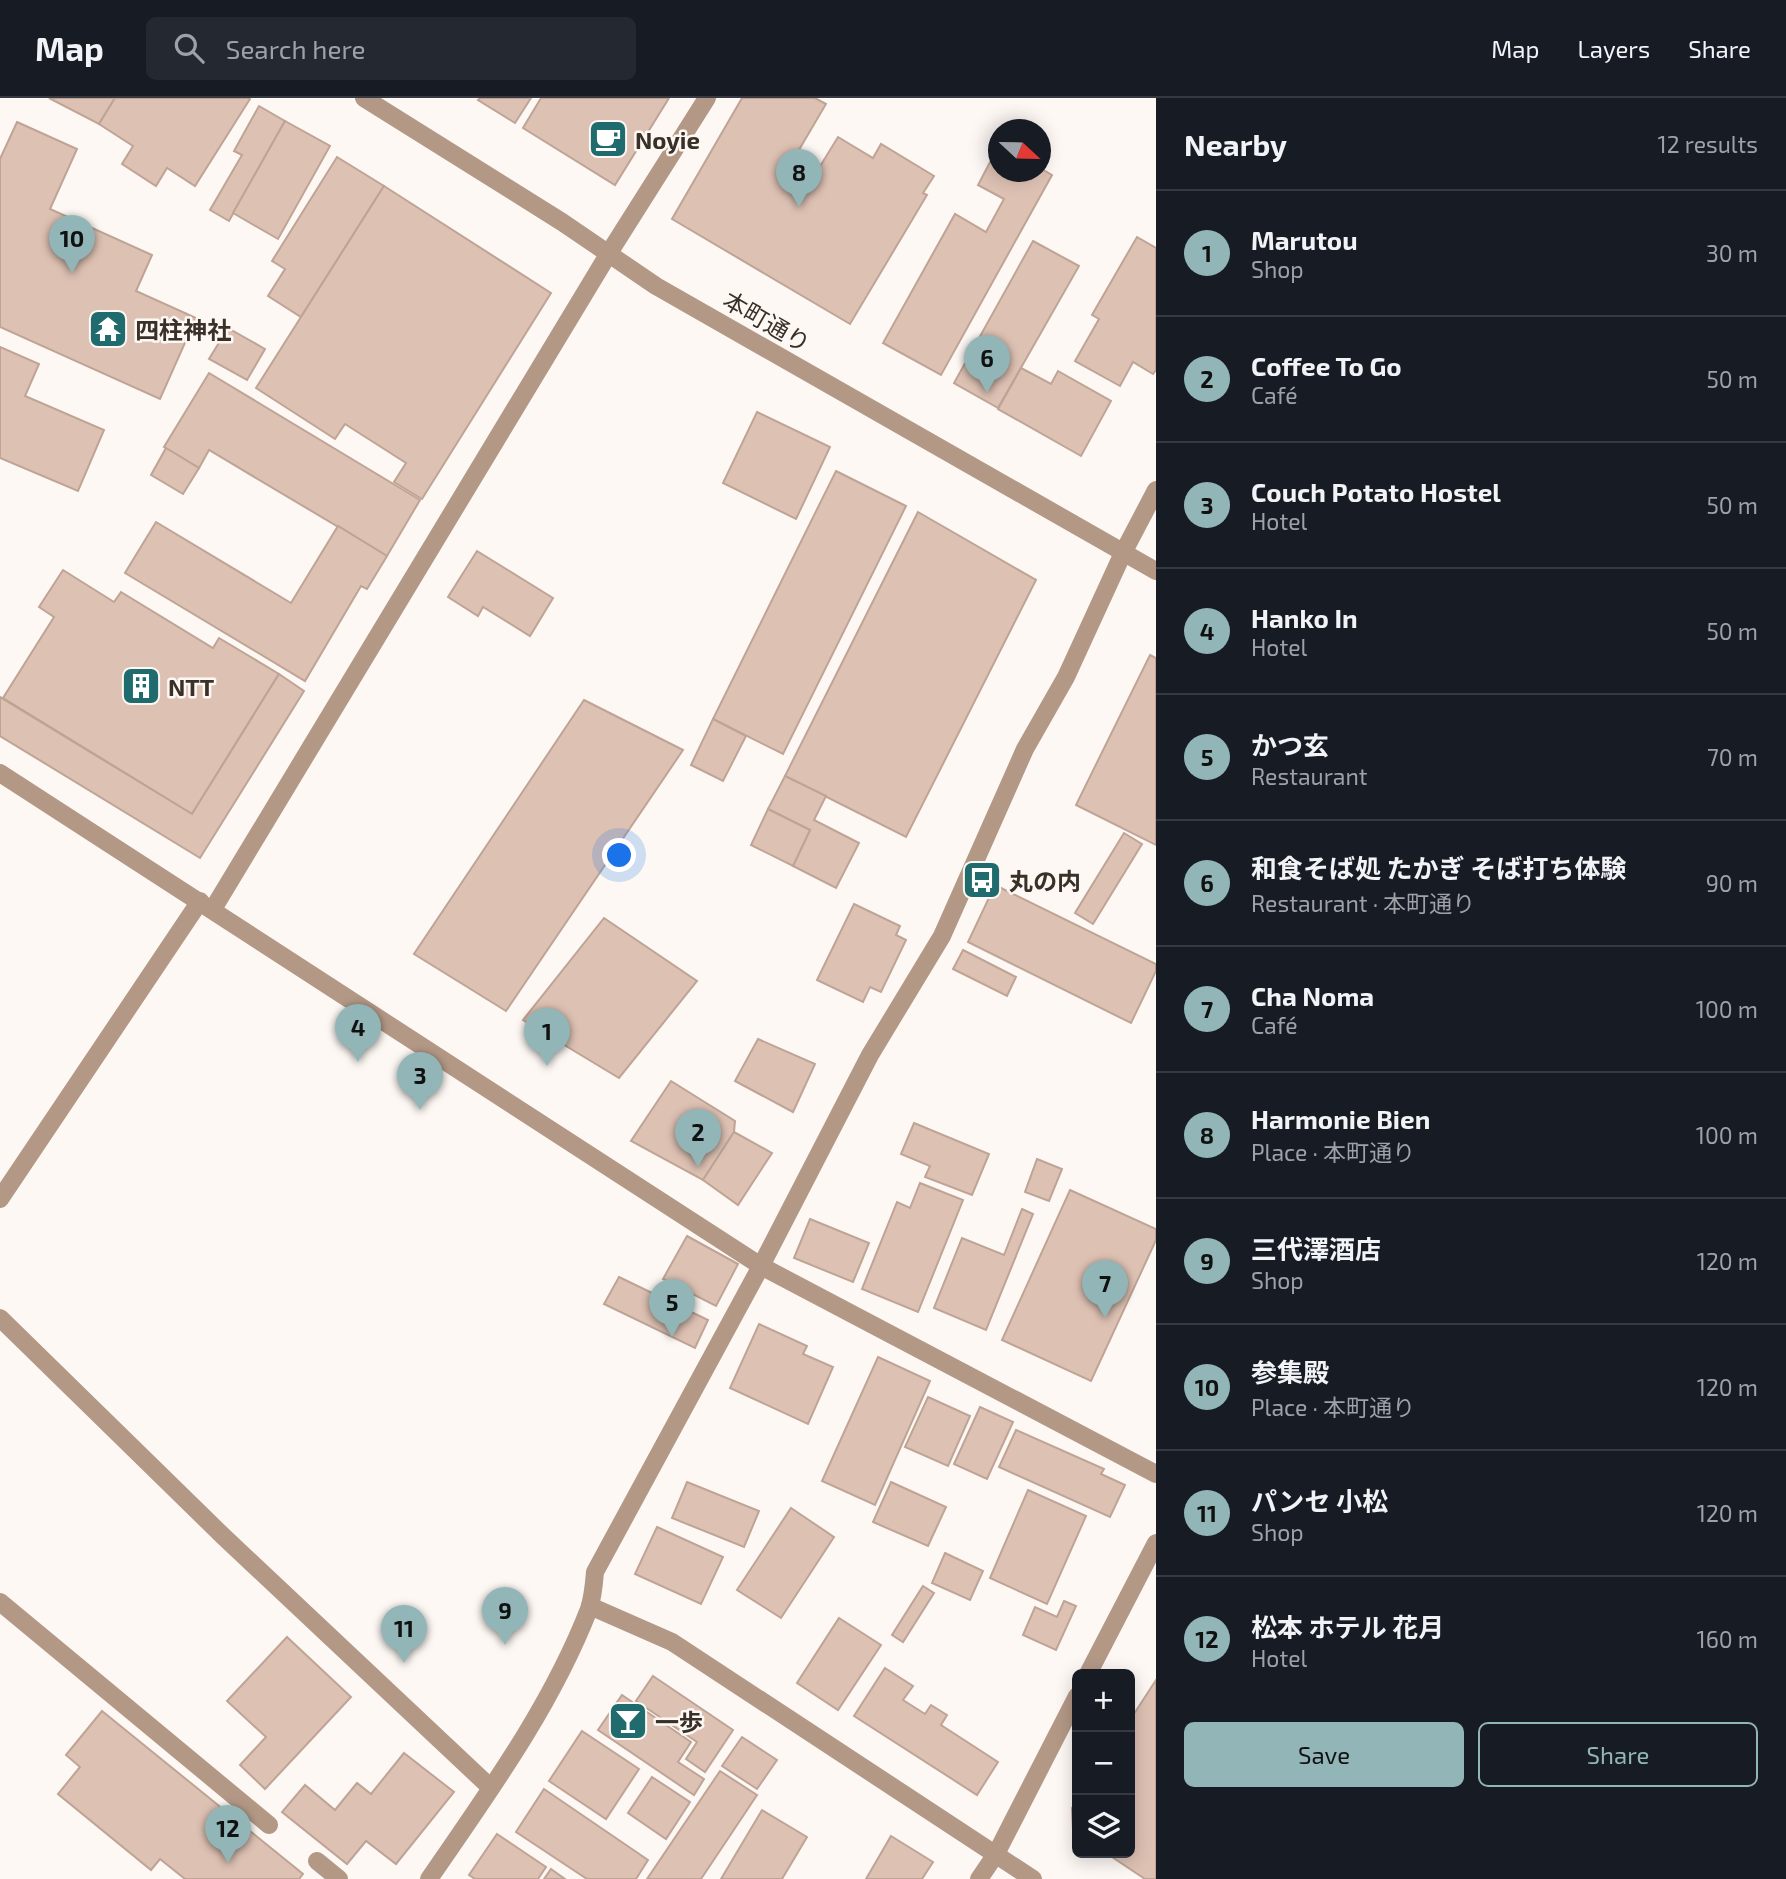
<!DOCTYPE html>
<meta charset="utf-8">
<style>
body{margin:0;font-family:"Exo 2","Noto Sans JP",sans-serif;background:#242831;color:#f1f3f6}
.controls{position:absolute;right:21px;bottom:21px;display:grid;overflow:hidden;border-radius:10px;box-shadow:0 4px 18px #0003}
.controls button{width:63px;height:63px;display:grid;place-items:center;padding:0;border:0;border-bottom:2px solid #363941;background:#171b24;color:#f1f3f6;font:35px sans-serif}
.compass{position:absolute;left:988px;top:21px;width:63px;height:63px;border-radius:50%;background:#171b24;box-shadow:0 4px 18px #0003;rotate:112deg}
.you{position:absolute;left:620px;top:758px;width:24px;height:24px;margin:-18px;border:5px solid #fff;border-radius:50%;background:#1a73e8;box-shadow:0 0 0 10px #1a73e833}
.badge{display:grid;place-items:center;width:46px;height:46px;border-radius:50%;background:#92b6b8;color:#111;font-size:23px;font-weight:700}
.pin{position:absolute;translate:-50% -58px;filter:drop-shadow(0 2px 4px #0008)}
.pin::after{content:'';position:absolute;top:37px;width:24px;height:21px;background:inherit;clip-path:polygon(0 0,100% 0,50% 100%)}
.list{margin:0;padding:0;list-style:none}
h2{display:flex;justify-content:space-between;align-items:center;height:91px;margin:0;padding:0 28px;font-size:30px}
h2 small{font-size:23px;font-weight:400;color:#9ea1a6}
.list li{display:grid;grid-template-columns:46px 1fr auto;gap:21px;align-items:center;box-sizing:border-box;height:126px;padding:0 28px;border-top:2px solid #363941}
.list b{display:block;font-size:26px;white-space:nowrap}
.list p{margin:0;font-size:23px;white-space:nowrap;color:#9ea1a6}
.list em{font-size:23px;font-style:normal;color:#9ea1a6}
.actions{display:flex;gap:14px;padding:21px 28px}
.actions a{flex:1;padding:16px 0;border:2px solid #92b6b8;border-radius:10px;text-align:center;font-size:24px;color:#92b6b8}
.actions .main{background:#92b6b8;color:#111}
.icon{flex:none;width:38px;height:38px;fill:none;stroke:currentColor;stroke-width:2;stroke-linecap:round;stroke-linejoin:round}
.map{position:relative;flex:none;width:1156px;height:1781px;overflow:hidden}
header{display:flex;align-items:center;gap:42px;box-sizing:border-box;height:98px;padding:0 35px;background:#171b24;border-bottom:2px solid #363941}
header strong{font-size:33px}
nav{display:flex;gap:38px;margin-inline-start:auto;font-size:24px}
.search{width:490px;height:63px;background:#242831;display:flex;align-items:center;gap:18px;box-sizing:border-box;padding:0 24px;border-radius:10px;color:#9ea1a6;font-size:26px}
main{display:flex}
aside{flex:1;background:#171b24}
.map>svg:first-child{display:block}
.building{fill:#ddc1b3;stroke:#bfa496;stroke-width:2}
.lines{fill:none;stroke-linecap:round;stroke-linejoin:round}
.minor{stroke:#b39886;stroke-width:18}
.labels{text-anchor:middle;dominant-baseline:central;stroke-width:5;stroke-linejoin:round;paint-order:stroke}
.poi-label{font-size:24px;font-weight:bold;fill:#393028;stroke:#fdf8f4;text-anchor:start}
.street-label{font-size:24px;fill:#393028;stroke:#fdf8f4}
</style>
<header>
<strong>Map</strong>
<div class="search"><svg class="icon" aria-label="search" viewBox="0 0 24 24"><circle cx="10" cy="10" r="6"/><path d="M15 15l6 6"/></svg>Search here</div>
<nav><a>Map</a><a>Layers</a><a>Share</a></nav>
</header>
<main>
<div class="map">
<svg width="1156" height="1781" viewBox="0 0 1156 1781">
<rect width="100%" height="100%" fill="#fdf8f4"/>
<g class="building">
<polygon points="49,0 115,0 99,26"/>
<polygon points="115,0 249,0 250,1 195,88 167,70 156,88 122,66 133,48 99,26"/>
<polygon points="480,0 531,0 515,25 478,2"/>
<polygon points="541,0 669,0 615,87 523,30"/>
<polygon points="742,0 815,0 826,6 796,57 819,70 838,39 873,60 881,46 934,78 923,95 927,97 850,226 672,121"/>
<polygon points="259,8 285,23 229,123 210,112 242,57 234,53"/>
<polygon points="285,23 330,48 278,141 233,115"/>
<polygon points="17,24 77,51 50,111 152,157 136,193 196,220 160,301 0,229 0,61"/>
<polygon points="998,49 998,74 1040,74 1040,70 1052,77 941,277 883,245 955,116 986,134 1004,101 978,87"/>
<polygon points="337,59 384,88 301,219 268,198 285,171 272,163"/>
<polygon points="384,88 551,195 422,401 394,384 406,365 345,326 335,341 256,290"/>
<polygon points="1137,139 1156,150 1156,272 1153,276 1133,264 1120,288 1075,263 1099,221 1092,217"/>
<polygon points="1033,143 1079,168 998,310 954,285"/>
<polygon points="228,230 265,251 247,282 209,261"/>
<polygon points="0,249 39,266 25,298 104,332 78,393 0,360"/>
<polygon points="1021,270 1051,286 1058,273 1111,303 1081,358 998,311"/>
<polygon points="209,275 420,402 387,458 209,352 199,370 164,349"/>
<polygon points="757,314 830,349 796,421 723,385"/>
<polygon points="166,350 199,370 183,396 151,377"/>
<polygon points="836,373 906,408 783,656 713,621"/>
<polygon points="918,414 1036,482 906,739 785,678"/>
<polygon points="156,424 291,505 338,428 387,458 367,491 361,488 305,583 125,475"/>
<polygon points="477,453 553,500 530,538 483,509 478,518 448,499"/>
<polygon points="63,472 114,504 121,494 213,550 219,540 279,576 192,716 3,600 54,519 39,509"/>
<polygon points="1150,557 1156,560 1156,747 1076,707"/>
<polygon points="279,576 304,593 200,760 0,638 0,599 192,716"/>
<polygon points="584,602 683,652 506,913 414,856"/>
<polygon points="713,621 746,638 723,683 691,667"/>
<polygon points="785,678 826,698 814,722 859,745 836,790 793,768 810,732 768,711"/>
<polygon points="768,711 810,732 793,768 751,747"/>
<polygon points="1124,735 1142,746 1093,826 1075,815"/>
<polygon points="995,787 1156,866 1156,873 1131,925 968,844"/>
<polygon points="854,806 900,828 896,837 906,842 881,894 870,889 863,904 817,882"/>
<polygon points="604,820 697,883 619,980 523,922"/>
<polygon points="963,852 1016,879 1007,898 953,871"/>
<polygon points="758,941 815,966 793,1014 735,983"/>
<polygon points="671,983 735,1023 734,1034 703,1082 631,1043"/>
<polygon points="914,1025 989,1056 972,1097 925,1079 930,1068 901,1056"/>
<polygon points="734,1034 772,1055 738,1107 703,1082"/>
<polygon points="1037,1061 1062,1071 1049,1103 1025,1094"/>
<polygon points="920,1085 963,1102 918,1214 862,1191 897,1104 910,1110"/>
<polygon points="1070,1092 1156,1131 1156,1142 1091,1283 1002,1242"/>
<polygon points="1022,1111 1033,1116 986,1232 934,1210 962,1140 1004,1157"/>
<polygon points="810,1121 869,1145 853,1184 794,1160"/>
<polygon points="687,1138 738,1166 716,1208 663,1181"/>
<polygon points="619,1179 708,1222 695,1250 604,1206"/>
<polygon points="759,1226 807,1248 803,1256 833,1269 808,1326 730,1290"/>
<polygon points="878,1259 930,1283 875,1407 822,1383"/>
<polygon points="928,1299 970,1318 948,1368 905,1349"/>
<polygon points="980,1309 1013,1324 987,1381 954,1366"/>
<polygon points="1016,1332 1104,1371 1101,1376 1125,1387 1110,1419 999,1369"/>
<polygon points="687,1384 759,1413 744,1449 672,1420"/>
<polygon points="891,1384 946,1409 928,1448 873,1424"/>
<polygon points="1028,1392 1086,1418 1047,1506 990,1480"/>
<polygon points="791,1410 834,1439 781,1520 737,1492"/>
<polygon points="657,1429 723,1459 701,1506 635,1476"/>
<polygon points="945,1455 983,1473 970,1502 932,1485"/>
<polygon points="923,1488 934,1495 903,1544 892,1537"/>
<polygon points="1064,1503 1076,1508 1056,1552 1023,1537 1035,1509 1057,1519"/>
<polygon points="839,1520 881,1547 838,1612 797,1585"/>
<polygon points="287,1539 351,1599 265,1691 240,1667 266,1639 227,1603"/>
<polygon points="885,1570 913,1588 903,1602 925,1616 931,1607 947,1617 941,1627 998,1664 977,1697 854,1618"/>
<polygon points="653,1578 733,1632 705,1674 686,1661 697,1644 636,1603"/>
<polygon points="1156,1582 1156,1781 1145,1781 1106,1755 1130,1755 1130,1622"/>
<polygon points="622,1597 691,1644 678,1664 704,1681 694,1697 598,1632"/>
<polygon points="102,1613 303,1776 299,1781 185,1781 160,1761 151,1772 58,1696 80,1669 66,1657"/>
<polygon points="582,1633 639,1671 606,1721 549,1683"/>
<polygon points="742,1639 777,1662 757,1691 722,1668"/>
<polygon points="404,1655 454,1694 396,1766 366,1743 347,1766 282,1714 305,1687 335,1712 357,1685 371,1696"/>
<polygon points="720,1673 757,1697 701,1781 647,1781"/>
<polygon points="652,1679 690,1704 666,1741 628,1715"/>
<polygon points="544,1691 648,1762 636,1781 587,1781 516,1734"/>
<polygon points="1077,1702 1077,1735 1073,1732 1072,1710"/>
<polygon points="762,1712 807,1739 782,1781 721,1781"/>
<polygon points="497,1736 546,1769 538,1781 475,1781 469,1777"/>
<polygon points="891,1738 933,1764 922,1781 866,1781"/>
<polygon points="551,1771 565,1781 544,1781"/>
</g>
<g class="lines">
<g class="minor">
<polyline points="364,0 562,124 656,188 1156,473"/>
<polyline points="0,675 761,1168 1156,1376"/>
<polyline points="213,811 609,155 707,0"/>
<polyline points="0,1101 200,803"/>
<polyline points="0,1220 223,1438 491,1690"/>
<polyline points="0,1504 269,1727"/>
<polyline points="590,1508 672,1544 1033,1781"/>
<polyline points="1088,1576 1156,1445"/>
<polyline points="317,1763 339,1781"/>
<path d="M 429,1781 C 488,1695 551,1609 589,1511 C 593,1499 594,1486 595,1474 L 761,1168 L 870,957 L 942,838 L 1025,651 L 1066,579 L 1123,455 L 1156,392"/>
<polyline points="979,1781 996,1756 1077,1598"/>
</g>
</g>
<defs>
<g id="cafe-square" transform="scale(2.0125)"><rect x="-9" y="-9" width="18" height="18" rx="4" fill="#1f6b6d" stroke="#fdf8f4"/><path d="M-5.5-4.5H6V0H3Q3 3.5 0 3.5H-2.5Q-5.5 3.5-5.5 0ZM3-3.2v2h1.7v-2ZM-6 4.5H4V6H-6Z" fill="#fff"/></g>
<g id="temple-square" transform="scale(2.0125)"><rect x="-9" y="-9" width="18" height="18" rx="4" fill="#1f6b6d" stroke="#fdf8f4"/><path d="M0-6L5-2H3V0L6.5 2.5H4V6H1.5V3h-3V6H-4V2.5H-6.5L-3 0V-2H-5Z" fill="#fff"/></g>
<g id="building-square" transform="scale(2.0125)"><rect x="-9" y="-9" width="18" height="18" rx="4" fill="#1f6b6d" stroke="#fdf8f4"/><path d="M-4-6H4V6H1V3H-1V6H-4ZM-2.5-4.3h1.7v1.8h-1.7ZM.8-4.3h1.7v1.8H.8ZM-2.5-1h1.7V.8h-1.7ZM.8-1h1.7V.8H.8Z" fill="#fff"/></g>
<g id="bus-square" transform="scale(2.0125)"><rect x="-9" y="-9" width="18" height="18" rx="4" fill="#1f6b6d" stroke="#fdf8f4"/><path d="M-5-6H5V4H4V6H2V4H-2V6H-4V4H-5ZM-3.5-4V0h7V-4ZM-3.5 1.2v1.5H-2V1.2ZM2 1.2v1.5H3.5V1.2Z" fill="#fff"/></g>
<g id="bar-square" transform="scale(2.0125)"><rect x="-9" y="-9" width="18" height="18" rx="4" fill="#1f6b6d" stroke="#fdf8f4"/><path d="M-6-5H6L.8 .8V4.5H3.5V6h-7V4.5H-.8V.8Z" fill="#fff"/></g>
</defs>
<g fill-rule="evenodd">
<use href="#cafe-square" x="608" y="41"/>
<use href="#temple-square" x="108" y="231"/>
<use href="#building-square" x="141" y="588"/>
<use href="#bus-square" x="982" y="782"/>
<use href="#bar-square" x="628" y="1623"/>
</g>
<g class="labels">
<g class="poi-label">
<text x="635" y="41">Noyie</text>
<text x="135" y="231">四柱神社</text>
<text x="168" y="588">NTT</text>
<text x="1009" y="782">丸の内</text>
<text x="655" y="1623">一歩</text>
</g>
<g class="street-label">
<text transform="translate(767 223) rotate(30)">本町通り</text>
</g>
</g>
</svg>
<div class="controls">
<button>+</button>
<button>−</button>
<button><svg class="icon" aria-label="layers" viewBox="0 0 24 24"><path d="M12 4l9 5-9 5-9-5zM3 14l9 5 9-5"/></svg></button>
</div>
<svg class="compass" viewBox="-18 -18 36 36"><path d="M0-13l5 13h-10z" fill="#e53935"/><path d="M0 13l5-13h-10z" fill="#9ea1a6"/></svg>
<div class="you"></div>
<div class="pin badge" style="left:547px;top:968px">1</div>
<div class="pin badge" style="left:698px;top:1069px">2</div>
<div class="pin badge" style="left:420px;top:1012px">3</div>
<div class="pin badge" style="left:358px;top:964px">4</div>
<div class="pin badge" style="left:672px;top:1239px">5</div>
<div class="pin badge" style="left:987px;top:295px">6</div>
<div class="pin badge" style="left:1105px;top:1220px">7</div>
<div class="pin badge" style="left:799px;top:109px">8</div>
<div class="pin badge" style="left:505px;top:1547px">9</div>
<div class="pin badge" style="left:72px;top:175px">10</div>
<div class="pin badge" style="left:404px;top:1565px">11</div>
<div class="pin badge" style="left:228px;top:1765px">12</div>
</div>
<aside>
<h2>Nearby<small>12 results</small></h2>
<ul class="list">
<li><span class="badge">1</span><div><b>Marutou</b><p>Shop</p></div><em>30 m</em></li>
<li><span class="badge">2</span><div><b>Coffee To Go</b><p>Café</p></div><em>50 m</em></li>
<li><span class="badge">3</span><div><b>Couch Potato Hostel</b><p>Hotel</p></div><em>50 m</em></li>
<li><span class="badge">4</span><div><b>Hanko In</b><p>Hotel</p></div><em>50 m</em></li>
<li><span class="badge">5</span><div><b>かつ玄</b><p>Restaurant</p></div><em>70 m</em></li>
<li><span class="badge">6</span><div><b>和食そば処 たかぎ そば打ち体験</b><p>Restaurant · 本町通り</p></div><em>90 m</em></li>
<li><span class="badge">7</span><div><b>Cha Noma</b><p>Café</p></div><em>100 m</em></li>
<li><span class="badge">8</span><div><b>Harmonie Bien</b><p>Place · 本町通り</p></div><em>100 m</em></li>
<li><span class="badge">9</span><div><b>三代澤酒店</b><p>Shop</p></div><em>120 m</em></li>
<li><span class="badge">10</span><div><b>参集殿</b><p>Place · 本町通り</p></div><em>120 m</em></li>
<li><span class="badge">11</span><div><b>パンセ 小松</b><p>Shop</p></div><em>120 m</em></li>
<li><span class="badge">12</span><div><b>松本 ホテル 花月</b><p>Hotel</p></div><em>160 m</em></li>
</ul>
<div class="actions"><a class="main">Save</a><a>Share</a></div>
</aside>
</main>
